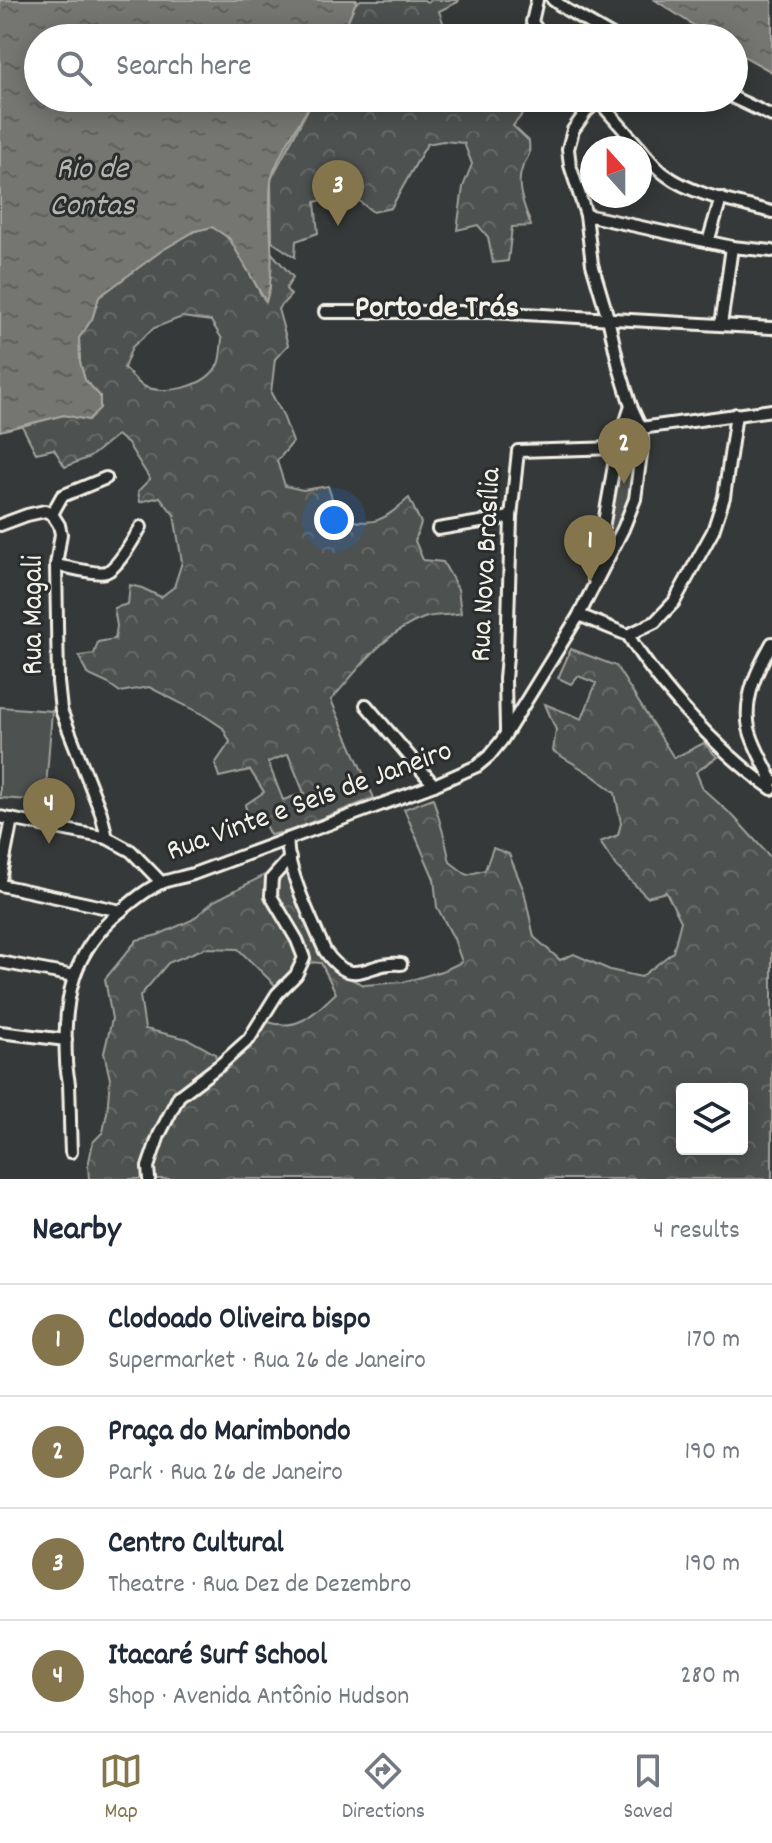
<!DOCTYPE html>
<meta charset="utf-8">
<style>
body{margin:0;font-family:Dekko,sans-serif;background:#f2f2f3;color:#1f2937}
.controls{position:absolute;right:24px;bottom:24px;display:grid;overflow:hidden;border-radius:8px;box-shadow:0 4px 20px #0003}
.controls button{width:72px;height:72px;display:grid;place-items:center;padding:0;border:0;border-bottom:2px solid #e0e1e3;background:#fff;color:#1f2937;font:40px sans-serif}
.compass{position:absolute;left:580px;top:136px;width:72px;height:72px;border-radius:50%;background:#fff;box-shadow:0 4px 20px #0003;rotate:339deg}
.you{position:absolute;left:334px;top:520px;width:28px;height:28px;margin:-20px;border:6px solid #fff;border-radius:50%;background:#1a73e8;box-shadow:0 0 0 12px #1a73e833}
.badge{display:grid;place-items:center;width:52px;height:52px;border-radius:50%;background:#84754c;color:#fff;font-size:26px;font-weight:700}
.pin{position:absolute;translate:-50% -66px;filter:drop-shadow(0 2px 4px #0008)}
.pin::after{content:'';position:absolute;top:42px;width:28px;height:24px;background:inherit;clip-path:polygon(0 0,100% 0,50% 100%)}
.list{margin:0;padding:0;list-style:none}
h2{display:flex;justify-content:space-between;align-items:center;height:104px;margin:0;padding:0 32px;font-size:34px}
h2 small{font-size:26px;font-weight:400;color:#747a83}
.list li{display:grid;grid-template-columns:52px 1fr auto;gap:24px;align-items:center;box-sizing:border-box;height:112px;padding:0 32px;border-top:2px solid #e0e1e3}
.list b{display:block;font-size:30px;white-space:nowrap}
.list p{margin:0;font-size:26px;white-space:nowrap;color:#747a83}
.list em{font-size:26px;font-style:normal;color:#747a83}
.icon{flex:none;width:44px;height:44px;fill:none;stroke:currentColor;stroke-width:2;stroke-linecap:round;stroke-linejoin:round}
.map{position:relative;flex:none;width:772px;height:1179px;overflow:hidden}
.search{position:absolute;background:#fff;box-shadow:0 4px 20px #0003;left:24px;right:24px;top:24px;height:88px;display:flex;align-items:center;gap:20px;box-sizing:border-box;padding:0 28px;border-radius:44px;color:#747a83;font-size:30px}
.sheet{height:552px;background:#fff}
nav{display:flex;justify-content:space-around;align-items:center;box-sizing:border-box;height:112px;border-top:2px solid #e0e1e3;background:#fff;font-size:22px;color:#747a83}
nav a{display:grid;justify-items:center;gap:4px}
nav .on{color:#84754c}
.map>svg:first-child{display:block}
.forest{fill:url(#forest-crowns);stroke:#a1a19c;stroke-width:2;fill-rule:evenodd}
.park{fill:#4e514f;stroke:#a1a19c;stroke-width:2}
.water{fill:url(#water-ripples);stroke:#a8a7a1;stroke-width:2}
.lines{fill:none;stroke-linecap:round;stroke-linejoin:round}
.minor-casing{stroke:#f4f1e8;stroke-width:16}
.minor{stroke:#2a2d2e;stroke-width:10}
.labels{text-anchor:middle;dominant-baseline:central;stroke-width:6;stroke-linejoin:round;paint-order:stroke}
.street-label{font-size:30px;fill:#f4f1e8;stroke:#2a2d2e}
.water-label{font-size:32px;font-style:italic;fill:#b4b3ad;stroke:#2a2d2e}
.neighbourhood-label{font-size:32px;font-weight:bold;fill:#f4f1e8;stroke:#2a2d2e}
</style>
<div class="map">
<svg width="772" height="1179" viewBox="0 0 772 1179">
<defs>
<pattern id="forest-crowns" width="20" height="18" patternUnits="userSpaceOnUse" patternTransform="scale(2)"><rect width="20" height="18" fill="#4e514f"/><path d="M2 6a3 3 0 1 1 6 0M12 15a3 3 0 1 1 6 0" fill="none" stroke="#686a68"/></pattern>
<pattern id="water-ripples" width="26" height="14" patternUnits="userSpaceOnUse" patternTransform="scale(2)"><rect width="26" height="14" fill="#757572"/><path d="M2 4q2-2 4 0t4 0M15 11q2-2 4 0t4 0" fill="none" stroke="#5f5e5c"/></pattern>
</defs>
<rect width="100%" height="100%" fill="#363939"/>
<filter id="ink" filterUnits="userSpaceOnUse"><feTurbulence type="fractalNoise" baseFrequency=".0125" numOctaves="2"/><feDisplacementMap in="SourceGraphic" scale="16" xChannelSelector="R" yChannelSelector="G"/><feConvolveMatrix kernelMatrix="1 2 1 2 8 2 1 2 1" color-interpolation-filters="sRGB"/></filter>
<g filter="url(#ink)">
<g class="forest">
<polygon points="361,0 424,0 427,2 432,0 459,0 458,2 439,11 445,28 460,34 461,38 340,38 355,4"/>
<path d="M 314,98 L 531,98 L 532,102 L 513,126 L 529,141 C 531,163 525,155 521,172 C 516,190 526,209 531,226 L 512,227 L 508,261 L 493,263 L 488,237 L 478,225 L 457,230 L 463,187 L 472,164 L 464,143 L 443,141 L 427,144 L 391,208 L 373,212 L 349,193 L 315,202 L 318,233 L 296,241 L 295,257 L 272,242 L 271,179 Z"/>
<path d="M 212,227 C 240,239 249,277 265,301 L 270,289 L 270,251 L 293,277 L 286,289 L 291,295 L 278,309 L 288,345 L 275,359 L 271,393 L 282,413 L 293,442 L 277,461 L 285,486 L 303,490 L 328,486 L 339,519 C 377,525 380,523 409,498 L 421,523 L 415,541 L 423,560 L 443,562 L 458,589 L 461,613 C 450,616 435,614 424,618 C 383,633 359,669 331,700 L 374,798 L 289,831 L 270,835 L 262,819 L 248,816 L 245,805 L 264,792 L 250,770 L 219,777 L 215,764 L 230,742 L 223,728 L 202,714 L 149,687 L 120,692 L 109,684 L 87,674 L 79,656 L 94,654 L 98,642 L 115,639 L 117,626 L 114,608 L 128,604 L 130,585 L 142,588 L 161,597 L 174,587 L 182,562 L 174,515 L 160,497 L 140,502 L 138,491 L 150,479 L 128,444 L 117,435 L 90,457 L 65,467 L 54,449 L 36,453 L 22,426 L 64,415 L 88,420 L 100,396 L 85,380 L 80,362 L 79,338 L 92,319 L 99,297 L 161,251 L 195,231 ZM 182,317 L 211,321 L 222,339 C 221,346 221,358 218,364 C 207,387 165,396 143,386 C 136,382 130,373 124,368 L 132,347 L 154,328 ZM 288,754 L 304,793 L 283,800 L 268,762 Z"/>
<path d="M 571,649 L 616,666 L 674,758 L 704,743 L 717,757 L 696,772 L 703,789 L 734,817 L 772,859 L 772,1179 L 89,1179 L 88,1166 L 93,1142 L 103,1132 L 107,1113 L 110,1079 L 104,1053 L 112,1019 L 105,979 L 137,940 L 158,935 L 192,920 L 214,901 L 288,863 L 319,949 L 337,973 L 364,985 L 404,982 L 445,970 L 462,962 L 454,939 L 437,907 L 434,879 L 404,809 L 433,798 L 444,836 L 450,862 L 467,875 L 485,870 L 493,848 L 509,854 L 524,891 L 534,937 L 560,960 L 574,954 L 610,970 L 641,977 L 673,952 L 681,921 L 666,892 L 647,897 L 616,866 L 600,842 L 618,835 L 621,823 L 615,793 L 592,775 L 553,751 L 556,730 L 545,704 L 582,719 L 596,683 L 578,676 L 571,684 L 558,678 ZM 205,948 L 238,949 L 276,986 C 289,973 301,960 321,963 L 336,993 C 315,1012 300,1032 268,1022 L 254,1044 L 220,1072 L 215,1054 L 188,1039 L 145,1029 L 140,996 L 168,963 ZM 682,1089 L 742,1089 L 742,1149 L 682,1149 Z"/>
</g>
<g class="park">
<path d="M 631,415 C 648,466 626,513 603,559 L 613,499 Z"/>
<polygon points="0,707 52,711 45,801 0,798"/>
</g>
<g class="water">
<path d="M 0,0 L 357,0 L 340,38 L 38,38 L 38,98 L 314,98 C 303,117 273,163 271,182 C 266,222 278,264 266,302 L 229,238 L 212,227 L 195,231 L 161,251 L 99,297 L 92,319 L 79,338 L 80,362 L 85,380 L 100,396 L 100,408 L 88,420 L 64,415 L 0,431 Z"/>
<polygon points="655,0 772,0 772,72 734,51 734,38 713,38"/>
</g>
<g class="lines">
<g class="minor-casing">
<g id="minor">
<polyline points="537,0 532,22 543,38"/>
<polyline points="553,0 567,10 616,38"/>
<polyline points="596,98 640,148"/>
<polyline points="734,98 772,116"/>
<path d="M 640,148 C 648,158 656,168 666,175 C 694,196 739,203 772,212"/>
<polyline points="586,215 732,247 772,251"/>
<polyline points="708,242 721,198"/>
<polyline points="325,312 491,312 772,328"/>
<polyline points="721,325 732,247"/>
<polyline points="641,428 772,410"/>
<polyline points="52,514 62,496 106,478"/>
<polyline points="0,525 27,515 45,511 52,514 59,525 61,534 56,565 58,682 61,710 101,813 107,838 131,851 162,883"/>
<polyline points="438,529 511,517"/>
<path d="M 56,565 C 68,567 96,575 106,572 C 118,568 134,538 141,527"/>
<polyline points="594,580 617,448 631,406"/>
<polyline points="579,615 628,635 655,622 674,602 713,531 724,497 736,414"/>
<path d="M 628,635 C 660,688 721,754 772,789"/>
<path d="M 772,643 C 758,668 743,698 749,728 C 753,746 765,764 772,781"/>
<polyline points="366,705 434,785"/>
<polyline points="506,731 505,679 507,656 511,517 518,451 617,448"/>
<polyline points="0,817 107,838"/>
<path d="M 288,839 C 284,865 314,925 325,951 C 354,992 367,960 401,964"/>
<polyline points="0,880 12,819"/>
<polyline points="0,885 121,911"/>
<polyline points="0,962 74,976"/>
<polyline points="0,1032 66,1040"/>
<path d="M 71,1152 C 70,1130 70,1107 69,1084 C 68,1076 66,1068 66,1060 C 63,999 72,950 122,910 C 134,900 148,888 163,882 C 172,879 183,877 193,874 L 434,785 L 477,766 L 489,756 L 502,740 L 579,615 L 623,529 L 635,499 L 642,446 L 641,428 L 631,406 L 619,367 L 608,318 L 592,264 L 586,215 L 570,165 L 568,149 L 573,130 L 586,112 L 601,98"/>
<polyline points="149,1179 148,1167 159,1135 179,1096 220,1065 249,1039 277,994 296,975 304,958 297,940 271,896 272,878 290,858"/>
</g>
</g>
<use href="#minor" class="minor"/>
</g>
</g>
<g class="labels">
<g class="street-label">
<text transform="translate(488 565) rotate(-87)">Rua Nova Brasília</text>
<text transform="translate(35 615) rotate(-90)">Rua Magali</text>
<text transform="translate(310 803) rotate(-20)">Rua Vinte e Seis de Janeiro</text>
</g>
<g class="water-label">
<text x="92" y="171">Rio de<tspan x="92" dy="37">Contas</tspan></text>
</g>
<g class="neighbourhood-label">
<text x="437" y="310">Porto de Trás</text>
</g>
</g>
</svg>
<div class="controls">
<button><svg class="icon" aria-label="layers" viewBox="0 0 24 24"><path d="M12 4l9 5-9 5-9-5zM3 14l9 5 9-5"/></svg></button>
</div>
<svg class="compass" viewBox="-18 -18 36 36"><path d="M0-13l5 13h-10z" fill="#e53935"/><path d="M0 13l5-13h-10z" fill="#747a83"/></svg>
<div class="you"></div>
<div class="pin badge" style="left:590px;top:581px">1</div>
<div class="pin badge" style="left:624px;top:484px">2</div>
<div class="pin badge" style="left:338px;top:226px">3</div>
<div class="pin badge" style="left:49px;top:844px">4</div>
<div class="search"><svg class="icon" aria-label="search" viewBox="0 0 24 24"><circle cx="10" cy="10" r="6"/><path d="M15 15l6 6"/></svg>Search here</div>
</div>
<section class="sheet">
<h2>Nearby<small>4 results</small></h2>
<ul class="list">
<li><span class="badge">1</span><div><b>Clodoado Oliveira bispo</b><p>Supermarket · Rua 26 de Janeiro</p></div><em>170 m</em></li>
<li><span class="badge">2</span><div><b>Praça do Marimbondo</b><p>Park · Rua 26 de Janeiro</p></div><em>190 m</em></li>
<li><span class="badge">3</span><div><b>Centro Cultural</b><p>Theatre · Rua Dez de Dezembro</p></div><em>190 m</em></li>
<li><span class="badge">4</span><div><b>Itacaré Surf School</b><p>Shop · Avenida Antônio Hudson</p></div><em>280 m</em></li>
</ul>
</section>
<nav>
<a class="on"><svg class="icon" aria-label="map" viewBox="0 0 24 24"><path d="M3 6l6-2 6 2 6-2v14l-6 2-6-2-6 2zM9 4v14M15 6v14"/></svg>Map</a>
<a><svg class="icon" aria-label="directions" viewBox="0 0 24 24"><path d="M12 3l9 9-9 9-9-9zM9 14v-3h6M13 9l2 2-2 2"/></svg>Directions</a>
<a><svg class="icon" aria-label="saved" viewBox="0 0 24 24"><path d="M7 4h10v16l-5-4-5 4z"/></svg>Saved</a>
</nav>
